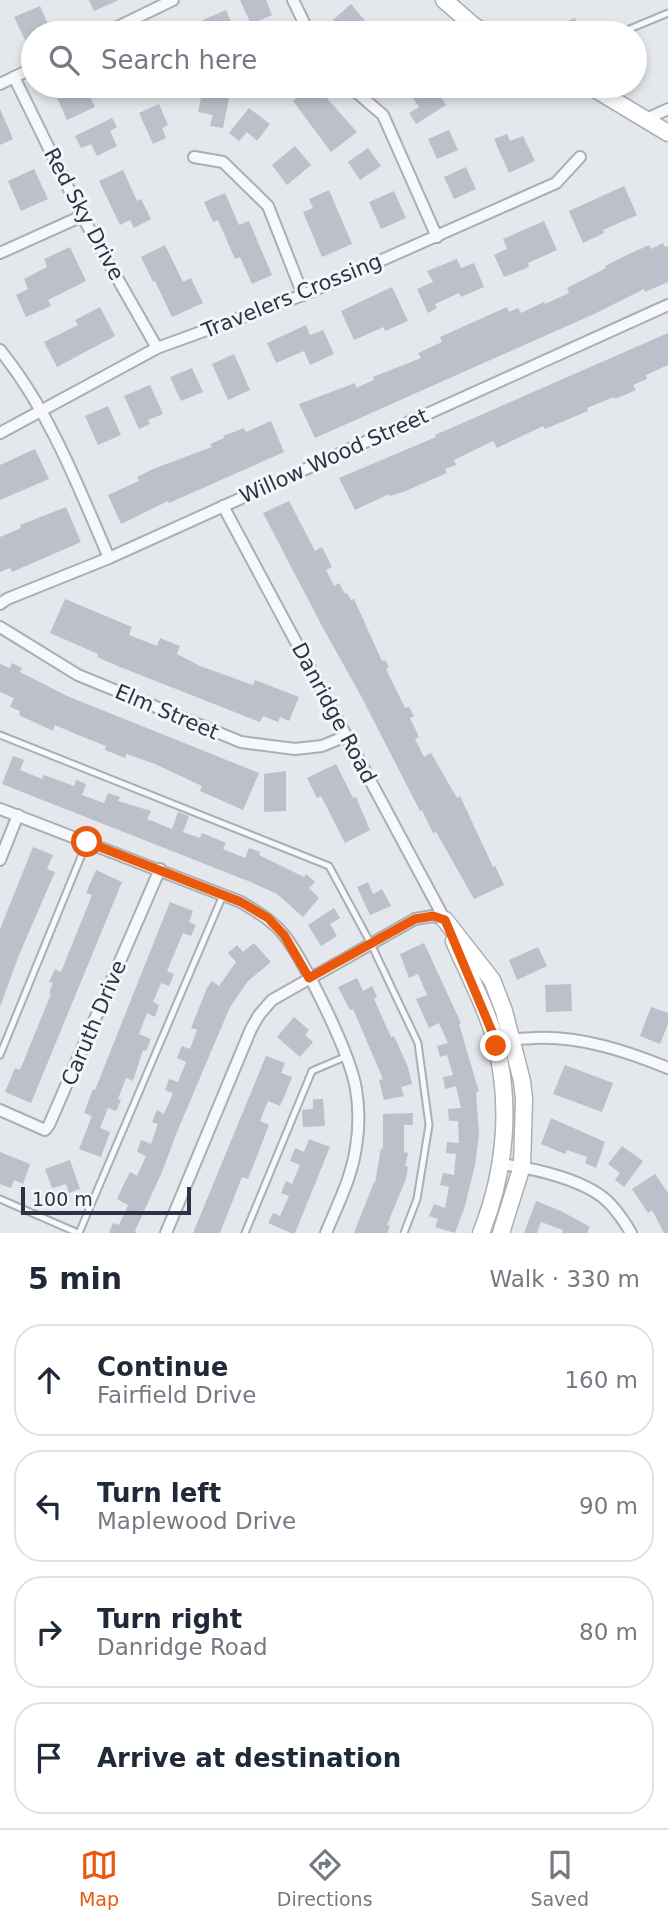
<!DOCTYPE html>
<meta charset="utf-8">
<style>
body{margin:0;font-family:"DejaVu Sans",sans-serif;background:#f6f6f7;color:#1f2937}
.scale{position:absolute;left:21px;bottom:18px;width:170px;box-sizing:border-box;padding-left:7px;border:4px solid #2b3445;border-top:0;font-size:19px;line-height:24px;white-space:nowrap;color:#2b3445;-webkit-text-stroke:5px #f4f6f9;paint-order:stroke}
.stop{position:absolute;width:21px;height:21px;margin:-16px;border:5px solid #ea580c;border-radius:50%;background:#fff}
.stop.end{background:#ea580c;border-color:#fff;box-shadow:0 2px 7px #0008}
.list{margin:0;padding:0;list-style:none}
h2{display:flex;justify-content:space-between;align-items:center;height:91px;margin:0;padding:0 28px;font-size:30px}
h2 small{font-size:23px;font-weight:400;color:#747a83}
.list li{display:grid;grid-template-columns:46px 1fr auto;gap:21px;align-items:center;box-sizing:border-box;height:112px;margin:0 14px 14px;padding:0 14px;border:2px solid #e0e1e3;border-radius:28px}
.list b{display:block;font-size:26px;white-space:nowrap}
.list p{margin:0;font-size:23px;white-space:nowrap;color:#747a83}
.list em{font-size:23px;font-style:normal;color:#747a83}
.icon{flex:none;width:38px;height:38px;fill:none;stroke:currentColor;stroke-width:2;stroke-linecap:round;stroke-linejoin:round}
.map{position:relative;flex:none;width:668px;height:1233px;overflow:hidden}
.search{position:absolute;background:#fff;box-shadow:0 4px 10px #0003;left:21px;right:21px;top:21px;height:77px;display:flex;align-items:center;gap:18px;box-sizing:border-box;padding:0 24px;border-radius:38px;color:#747a83;font-size:26px}
.sheet{height:595px;background:#fff}
nav{display:flex;justify-content:space-around;align-items:center;box-sizing:border-box;height:98px;border-top:2px solid #e0e1e3;background:#fff;font-size:19px;color:#747a83}
nav a{display:grid;justify-items:center;gap:4px}
nav .on{color:#ea580c}
.map>svg:first-child{display:block}
.building{fill:#bbc0ca}
.lines{fill:none;stroke-linecap:round;stroke-linejoin:round}
.lane-casing{stroke:#a9aeb7;stroke-width:9}
.street-casing{stroke:#a9aeb7;stroke-width:14}
.secondary-casing{stroke:#a9aeb7;stroke-width:19}
.lane{stroke:#f7f8fa;stroke-width:5}
.street{stroke:#f7f8fa;stroke-width:10}
.secondary{stroke:#fff;stroke-width:16}
.route{stroke:#ea580c;stroke-width:9}
.labels{text-anchor:middle;dominant-baseline:central;stroke-width:6;stroke-linejoin:round;paint-order:stroke}
.street-label{font-size:21px;fill:#2b3445;stroke:#f4f6f9}
</style>
<div class="map">
<svg width="668" height="1233" viewBox="0 0 668 1233">
<rect width="100%" height="100%" fill="#e4e7ec"/>
<g class="building">
<polygon points="89,0 119,0 94,11"/>
<polygon points="240,0 266,0 272,15 251,24"/>
<polygon points="351,4 366,22 353,33 345,33 333,20"/>
<polygon points="40,6 51,31 33,33 33,39 26,42 14,17"/>
<polygon points="226,10 236,33 209,33 203,20"/>
<polygon points="575,18 581,33 540,33"/>
<polygon points="72,86 85,86 95,107 67,120 55,93"/>
<polygon points="312,86 316,86 357,132 331,152 293,101"/>
<polygon points="426,86 434,86 446,105 416,124 409,113 419,107 411,95"/>
<polygon points="203,88 230,93 223,128 210,126 213,115 198,112"/>
<polygon points="159,104 168,125 162,128 166,138 153,144 139,113"/>
<polygon points="249,108 270,124 257,141 247,132 239,141 229,133"/>
<polygon points="0,109 13,139 0,145"/>
<polygon points="112,118 117,127 110,131 117,146 97,156 91,144 81,148 75,136"/>
<polygon points="449,130 458,150 437,159 428,139"/>
<polygon points="507,134 510,141 523,136 535,161 509,173 494,139"/>
<polygon points="295,146 311,165 287,185 272,165"/>
<polygon points="368,148 381,166 360,180 348,162"/>
<polygon points="466,167 476,189 454,199 444,177"/>
<polygon points="34,169 48,199 21,211 8,181"/>
<polygon points="123,170 137,201 141,199 151,219 134,228 130,220 120,225 99,181"/>
<polygon points="624,186 637,215 603,230 604,233 583,243 569,211"/>
<polygon points="329,190 352,244 322,257 303,212 313,208 309,199"/>
<polygon points="394,191 406,218 381,229 369,202"/>
<polygon points="225,193 239,225 249,221 272,275 252,284 240,257 235,259 218,220 213,222 204,202"/>
<polygon points="544,221 557,250 528,263 529,267 504,277 494,255 507,249 503,239"/>
<polygon points="663,243 665,247 668,246 668,282 645,292 644,289 594,314 315,438 299,404 355,383 356,388 374,380 373,377 421,358 418,353 442,342 440,337 507,307 509,312 518,308 521,313 544,302 545,304 569,293 567,288 606,268 605,266 629,254 649,245 651,249"/>
<polygon points="165,245 183,282 191,278 203,303 172,317 155,281 153,282 141,257"/>
<polygon points="70,247 86,281 48,300 51,306 26,317 16,295 28,289 24,279 47,267 44,259"/>
<polygon points="457,259 461,268 474,263 484,287 461,297 459,293 435,304 437,308 428,313 417,289 433,282 427,271"/>
<polygon points="392,287 408,321 385,331 384,327 354,340 341,311"/>
<polygon points="100,307 115,336 57,367 44,342 78,325 75,320"/>
<polygon points="306,325 310,335 323,330 334,354 310,365 304,351 276,363 267,343"/>
<polygon points="668,333 668,365 646,375 647,379 633,385 636,390 615,399 614,397 587,408 588,411 545,429 543,426 497,448 493,441 454,460 456,465 445,469 447,473 403,492 389,496 389,494 355,510 339,478 436,437 435,435"/>
<polygon points="234,354 250,390 228,400 212,364"/>
<polygon points="192,368 203,392 181,401 170,377"/>
<polygon points="150,385 163,414 148,420 150,424 139,429 124,396"/>
<polygon points="108,406 121,435 98,445 85,416"/>
<polygon points="271,421 284,452 169,503 168,501 121,524 108,495 139,481 137,477 153,469 212,447 210,444 224,438 223,436 244,428 246,432"/>
<polygon points="35,449 49,479 0,500 0,465"/>
<polygon points="289,501 315,551 322,547 332,567 326,570 334,586 339,583 345,594 347,593 351,600 354,599 382,661 385,660 389,667 386,669 405,708 409,707 414,716 410,718 419,737 415,739 424,757 431,753 457,798 460,796 493,867 495,866 504,885 474,899 436,832 433,833 422,810 420,811 361,696 323,628 263,513"/>
<polygon points="66,507 81,542 12,572 10,568 0,572 0,537 21,528 20,525"/>
<polygon points="65,599 132,627 129,635 157,646 160,638 180,646 177,654 200,666 253,685 255,680 299,697 289,721 280,717 278,722 263,716 260,722 120,667 97,657 98,654 50,633"/>
<polygon points="12,663 22,668 20,672 67,696 259,773 243,810 200,791 202,786 155,764 127,754 125,758 105,750 106,746 78,735 55,725 53,731 19,715 20,711 10,707 14,698 0,692 0,664 10,668"/>
<polygon points="13,756 24,760 20,770 42,779 44,775 74,786 76,780 86,784 82,795 104,803 108,793 120,797 118,801 151,811 147,819 172,829 178,812 189,816 183,832 200,838 202,833 226,843 223,849 245,858 249,848 260,852 259,855 304,877 306,874 315,882 309,888 319,898 303,917 277,894 253,883 2,784"/>
<polygon points="336,764 353,798 356,797 370,830 345,843 321,796 317,798 307,778"/>
<polygon points="286,771 286,811 264,812 264,774"/>
<polygon points="33,847 53,855 47,869 55,872 19,955 0,1007 0,929"/>
<polygon points="96,870 122,882 31,1103 5,1092 15,1068 20,1070 51,994 49,993 53,983 49,982 55,969 61,972 92,895 86,893"/>
<polygon points="368,882 373,894 382,889 391,906 370,915 357,887"/>
<polygon points="170,902 193,911 189,922 196,925 191,936 183,933 167,971 174,974 169,986 161,983 153,1002 159,1005 155,1017 147,1013 139,1034 151,1039 146,1051 143,1050 133,1081 126,1078 118,1099 121,1100 116,1111 108,1108 100,1128 110,1132 101,1157 79,1149 92,1116 84,1113 93,1089 95,1090"/>
<polygon points="334,908 340,918 330,924 337,936 321,946 308,925"/>
<polygon points="254,943 271,962 248,981 230,1007 177,1132 162,1172 135,1231 137,1233 109,1233 113,1223 119,1225 128,1205 117,1199 122,1188 130,1172 137,1176 146,1156 137,1152 141,1140 151,1144 158,1124 152,1122 157,1110 164,1114 173,1093 165,1090 169,1079 178,1082 186,1062 177,1058 182,1046 190,1049 197,1030 191,1028 207,988 212,981 219,986 236,962 228,953 237,945 243,952"/>
<polygon points="424,943 461,1023 459,1024 479,1092 476,1092 479,1134 475,1165 465,1206 455,1233 435,1227 438,1219 429,1216 434,1204 445,1208 449,1187 440,1185 443,1173 454,1175 456,1154 446,1153 447,1142 459,1143 458,1121 449,1121 448,1109 461,1108 456,1086 445,1089 443,1077 453,1075 447,1055 440,1057 437,1046 448,1043 439,1023 429,1028 416,999 427,995 418,974 409,978 400,954"/>
<polygon points="538,947 547,966 517,980 509,960"/>
<polygon points="357,978 363,991 372,986 377,997 374,999 391,1037 394,1036 408,1067 412,1084 401,1087 404,1096 384,1100 379,1080 383,1079 353,1009 350,1010 338,987"/>
<polygon points="571,984 572,1011 546,1012 545,985"/>
<polygon points="651,1007 668,1013 668,1024 660,1044 640,1036"/>
<polygon points="294,1017 309,1030 305,1035 313,1042 300,1057 277,1037"/>
<polygon points="266,1056 285,1063 281,1073 292,1077 285,1095 280,1106 268,1101 260,1121 269,1125 248,1179 242,1177 220,1233 193,1233"/>
<polygon points="565,1065 613,1083 602,1112 553,1094"/>
<polygon points="313,1099 323,1099 325,1126 303,1127 302,1110 313,1109"/>
<polygon points="413,1113 413,1125 404,1125 404,1152 408,1153 405,1166 408,1167 406,1179 387,1225 390,1226 387,1233 354,1233 374,1182 375,1183 381,1148 383,1149 383,1114"/>
<polygon points="551,1118 605,1142 596,1168 585,1163 587,1157 567,1150 565,1154 541,1144"/>
<polygon points="309,1139 330,1147 295,1233 291,1233 268,1223 273,1213 280,1216 289,1196 281,1193 286,1181 292,1184 300,1165 290,1161 295,1148 304,1152"/>
<polygon points="622,1146 643,1161 624,1187 615,1180 620,1173 608,1164"/>
<polygon points="0,1152 30,1164 23,1184 14,1180 11,1188 0,1184"/>
<polygon points="70,1160 80,1189 69,1193 66,1184 52,1188 45,1169"/>
<polygon points="655,1174 668,1193 668,1233 664,1233 652,1210 648,1213 632,1189"/>
<polygon points="536,1201 561,1211 590,1227 587,1233 562,1233 563,1230 541,1222 537,1233 524,1233"/>
</g>
<g class="lines">
<g class="lane-casing">
<g id="lane">
<polyline points="620,33 668,13"/>
<polyline points="0,735 329,866 371,944 418,1043 429,1125 417,1199 404,1233"/>
<polyline points="0,1055 87,842"/>
<polyline points="0,1199 78,1233"/>
<polyline points="79,1233 223,895"/>
<polyline points="245,1233 312,1071 347,1056"/>
</g>
</g>
<g class="street-casing">
<g id="street">
<polyline points="293,0 309,33"/>
<polyline points="105,33 173,0"/>
<polyline points="14,77 82,216 157,348"/>
<polyline points="0,84 33,68"/>
<polyline points="349,86 383,115 437,237"/>
<polyline points="646,119 668,109"/>
<polyline points="194,157 223,162 268,206 303,295"/>
<polyline points="0,253 82,216"/>
<path d="M 0,350 C 50,412 78,486 109,558"/>
<polyline points="0,433 157,348 303,295 556,183 580,157"/>
<polyline points="223,506 445,920"/>
<polyline points="0,604 7,599 109,558 668,305"/>
<polyline points="0,627 78,675 241,742 295,749 322,746 346,736"/>
<path d="M 0,809 L 241,902 C 257,912 272,920 284,935 C 306,964 350,1053 356,1089 C 359,1107 359,1129 356,1147 C 352,1177 337,1206 326,1233"/>
<polyline points="0,860 18,815"/>
<path d="M 508,1041 C 516,1038 526,1039 535,1038 C 581,1036 626,1051 668,1068"/>
<polyline points="0,1110 45,1130 49,1125 160,869"/>
<path d="M 500,1164 C 533,1168 590,1180 612,1206 C 619,1214 626,1224 631,1233"/>
<polyline points="166,1233 251,1029 259,1015 272,1000 415,919 433,916 445,920"/>
</g>
</g>
<g class="secondary-casing">
<g id="secondary">
<polyline points="444,0 474,26 486,33"/>
<polyline points="590,86 668,133"/>
<polyline points="445,920 492,980 504,1011 522,1081 524,1099 522,1166 501,1233"/>
<path d="M 454,941 C 467,972 485,1004 494,1036 C 512,1102 506,1171 481,1233"/>
</g>
</g>
<use href="#lane" class="lane"/>
<use href="#street" class="street"/>
<use href="#secondary" class="secondary"/>
</g>
<g class="lines">
<polyline class="route" points="87,842 241,902 268,918 284,935 309,978 415,919 433,916 445,920 493,1034 496,1046"/>
</g>
<g class="labels">
<g class="street-label">
<text transform="translate(84 214) rotate(62)">Red Sky Drive</text>
<text transform="translate(292 296) rotate(-22)">Travelers Crossing</text>
<text transform="translate(334 456) rotate(-24)">Willow Wood Street</text>
<text transform="translate(167 712) rotate(23)">Elm Street</text>
<text transform="translate(334 713) rotate(62)">Danridge Road</text>
<text transform="translate(94 1023) rotate(-67)">Caruth Drive</text>
</g>
</g>
</svg>
<div class="scale">100 m</div>
<div class="stop" style="left:87px;top:842px"></div>
<div class="stop end" style="left:496px;top:1046px"></div>
<div class="search"><svg class="icon" aria-label="search" viewBox="0 0 24 24"><circle cx="10" cy="10" r="6"/><path d="M15 15l6 6"/></svg>Search here</div>
</div>
<section class="sheet">
<h2>5 min<small>Walk · 330 m</small></h2>
<ul class="list">
<li><svg class="icon" aria-label="ahead" viewBox="0 0 24 24"><path d="M12 20V5M6 11l6-6 6 6"/></svg><div><b>Continue</b><p>Fairfield Drive</p></div><em>160 m</em></li>
<li><svg class="icon" aria-label="left" viewBox="0 0 24 24"><path d="M17 20v-9H6M10 6l-5 5 5 5"/></svg><div><b>Turn left</b><p>Maplewood Drive</p></div><em>90 m</em></li>
<li><svg class="icon" aria-label="right" viewBox="0 0 24 24"><path d="M7 20v-9h11M14 6l5 5-5 5"/></svg><div><b>Turn right</b><p>Danridge Road</p></div><em>80 m</em></li>
<li><svg class="icon" aria-label="arrive" viewBox="0 0 24 24"><path d="M6 21V4h12l-3 4 3 4H6"/></svg><div><b>Arrive at destination</b></div></li>
</ul>
</section>
<nav>
<a class="on"><svg class="icon" aria-label="map" viewBox="0 0 24 24"><path d="M3 6l6-2 6 2 6-2v14l-6 2-6-2-6 2zM9 4v14M15 6v14"/></svg>Map</a>
<a><svg class="icon" aria-label="directions" viewBox="0 0 24 24"><path d="M12 3l9 9-9 9-9-9zM9 14v-3h6M13 9l2 2-2 2"/></svg>Directions</a>
<a><svg class="icon" aria-label="saved" viewBox="0 0 24 24"><path d="M7 4h10v16l-5-4-5 4z"/></svg>Saved</a>
</nav>
